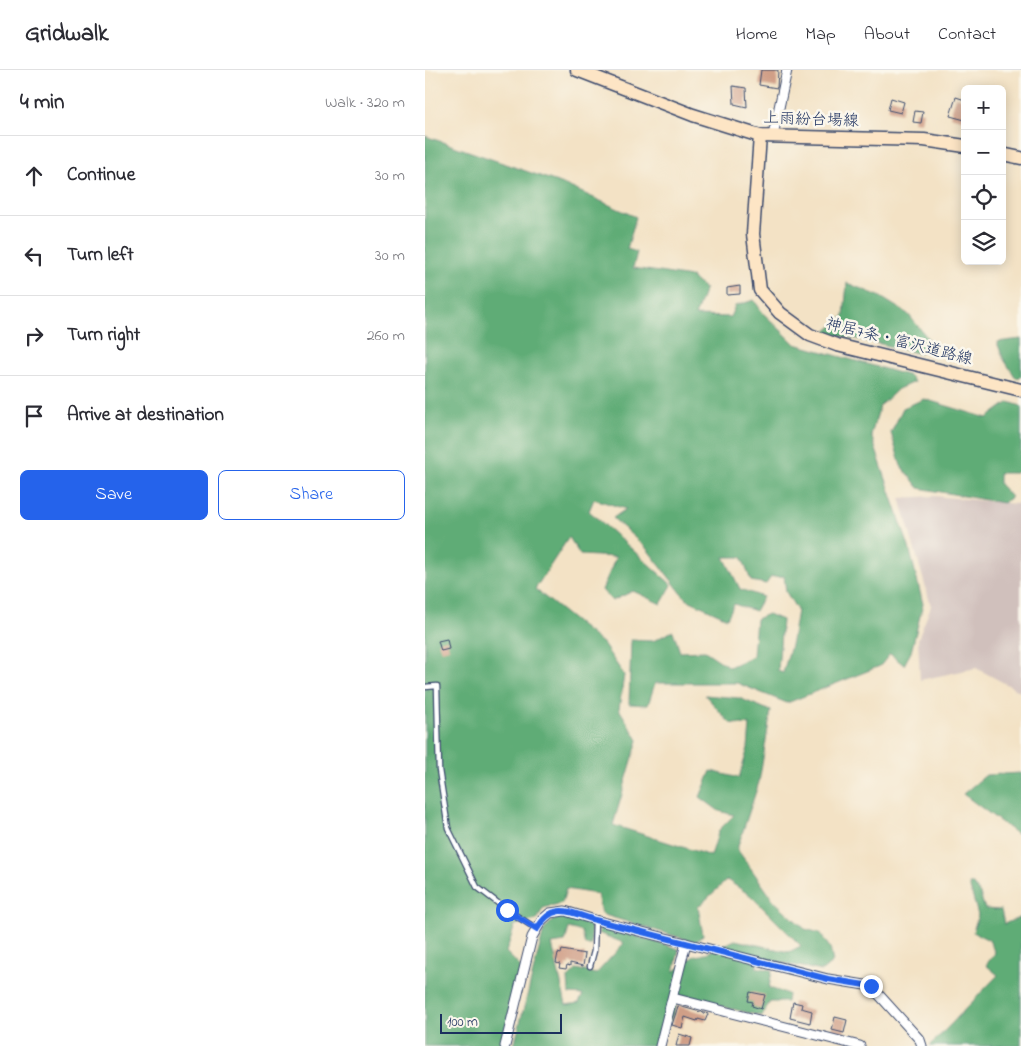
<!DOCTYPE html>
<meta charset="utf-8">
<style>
body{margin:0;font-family:"Indie Flower","Klee One",sans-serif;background:#f2f2f3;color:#2b2b33}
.controls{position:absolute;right:15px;top:15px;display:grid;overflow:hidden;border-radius:8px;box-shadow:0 2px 12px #0003}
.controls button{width:45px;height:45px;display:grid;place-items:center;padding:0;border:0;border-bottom:1px solid #e1e1e2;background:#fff;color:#2b2b33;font:25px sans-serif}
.scale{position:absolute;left:15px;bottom:12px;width:122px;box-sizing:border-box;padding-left:5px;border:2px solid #1b2f5e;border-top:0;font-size:14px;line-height:18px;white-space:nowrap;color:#1b2f5e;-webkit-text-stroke:4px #fbf7ec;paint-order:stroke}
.stop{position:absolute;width:15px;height:15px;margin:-11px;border:4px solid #2563eb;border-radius:50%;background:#fff}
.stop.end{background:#2563eb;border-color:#fff;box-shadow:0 1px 5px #0008}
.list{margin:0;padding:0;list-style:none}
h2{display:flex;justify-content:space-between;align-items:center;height:65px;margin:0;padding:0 20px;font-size:21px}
h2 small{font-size:16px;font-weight:400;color:#7c7c81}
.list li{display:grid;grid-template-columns:32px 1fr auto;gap:15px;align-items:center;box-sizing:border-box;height:80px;padding:0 20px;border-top:1px solid #e1e1e2}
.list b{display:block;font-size:19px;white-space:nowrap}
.list em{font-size:16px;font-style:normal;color:#7c7c81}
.actions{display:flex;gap:10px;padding:15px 20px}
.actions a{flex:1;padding:11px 0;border:1px solid #2563eb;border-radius:8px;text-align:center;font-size:18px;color:#2563eb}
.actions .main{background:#2563eb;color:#fff}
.icon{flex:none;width:28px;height:28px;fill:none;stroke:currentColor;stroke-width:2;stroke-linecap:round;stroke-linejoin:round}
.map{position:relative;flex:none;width:596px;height:976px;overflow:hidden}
header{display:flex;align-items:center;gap:30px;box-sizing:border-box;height:70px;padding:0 25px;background:#fff;border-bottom:1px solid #e1e1e2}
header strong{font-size:24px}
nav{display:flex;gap:28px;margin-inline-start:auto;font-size:18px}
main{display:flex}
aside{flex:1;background:#fff}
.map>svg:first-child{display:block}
.industrial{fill:#d0c0bc}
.forest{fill:#5fac76;stroke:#3d6e6a}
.building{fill:#d09f87}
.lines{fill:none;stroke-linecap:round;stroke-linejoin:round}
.lane-casing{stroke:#3b4a6d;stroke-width:7}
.street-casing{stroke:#3b4a6d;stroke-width:11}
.secondary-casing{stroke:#3b4a6d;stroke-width:15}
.lane{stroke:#fff;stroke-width:4.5}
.street{stroke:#fff;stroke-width:9}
.secondary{stroke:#fde5c5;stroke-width:12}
.route{stroke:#2563eb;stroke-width:6}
.labels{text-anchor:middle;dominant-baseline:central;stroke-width:5;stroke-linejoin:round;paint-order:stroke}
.street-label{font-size:16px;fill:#1b2f5e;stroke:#fbf7ec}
</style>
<header>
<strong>Gridwalk</strong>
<nav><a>Home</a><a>Map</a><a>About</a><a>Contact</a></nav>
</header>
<main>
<aside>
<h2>4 min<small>Walk · 320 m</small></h2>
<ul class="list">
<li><svg class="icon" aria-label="ahead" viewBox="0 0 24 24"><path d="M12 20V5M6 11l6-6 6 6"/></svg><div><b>Continue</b></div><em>30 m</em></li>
<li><svg class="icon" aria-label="left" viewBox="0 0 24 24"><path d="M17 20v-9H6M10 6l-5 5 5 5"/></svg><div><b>Turn left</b></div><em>30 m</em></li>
<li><svg class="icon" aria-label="right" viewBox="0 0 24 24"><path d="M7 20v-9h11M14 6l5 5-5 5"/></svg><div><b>Turn right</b></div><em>260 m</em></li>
<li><svg class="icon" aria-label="arrive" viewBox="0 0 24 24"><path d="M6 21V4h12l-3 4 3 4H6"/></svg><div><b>Arrive at destination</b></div></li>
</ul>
<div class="actions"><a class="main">Save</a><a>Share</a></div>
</aside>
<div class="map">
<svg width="596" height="976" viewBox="0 0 596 976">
<rect width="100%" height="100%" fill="#fbf7ec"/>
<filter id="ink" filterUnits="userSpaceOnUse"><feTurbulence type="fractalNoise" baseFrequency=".02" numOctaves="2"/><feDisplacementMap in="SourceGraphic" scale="10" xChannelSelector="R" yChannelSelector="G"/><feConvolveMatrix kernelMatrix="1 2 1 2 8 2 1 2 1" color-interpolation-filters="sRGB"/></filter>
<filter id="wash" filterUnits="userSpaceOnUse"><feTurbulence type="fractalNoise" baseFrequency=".0096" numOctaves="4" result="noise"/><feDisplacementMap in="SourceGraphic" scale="20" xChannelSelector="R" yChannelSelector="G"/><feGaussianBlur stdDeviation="1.12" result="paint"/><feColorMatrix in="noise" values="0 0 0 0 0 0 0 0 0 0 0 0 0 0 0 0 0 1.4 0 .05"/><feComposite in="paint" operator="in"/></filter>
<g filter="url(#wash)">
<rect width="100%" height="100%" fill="#f3e2c5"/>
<polygon class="industrial" points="509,426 592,434 596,426 596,622 551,598 495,610 493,569 506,536 475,428"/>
<g class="forest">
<path d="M 0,66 L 138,114 L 211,147 L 202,179 L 212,182 L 208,198 L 266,207 L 280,219 L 270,246 L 305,247 L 310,236 L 329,230 L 338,243 L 370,274 L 485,306 L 489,312 L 473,319 L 455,336 L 446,365 L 484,477 L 498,534 L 486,582 L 479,595 L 465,584 L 455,596 L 362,633 L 312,613 L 230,613 L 223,635 L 204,634 L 206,570 L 228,571 L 248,561 L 255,582 L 280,581 L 304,597 L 328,586 L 331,549 L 343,544 L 357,550 L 353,601 L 358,603 L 367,571 L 372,540 L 361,522 L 359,506 L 346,507 L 341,514 L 326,511 L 317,487 L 299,487 L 315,519 L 338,527 L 330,541 L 309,534 L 302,548 L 261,529 L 222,479 L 188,448 L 201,439 L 169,429 L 164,441 L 247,515 L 236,534 L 208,521 L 187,531 L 177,520 L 191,487 L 155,485 L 144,467 L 110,519 L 178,574 L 199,605 L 194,639 L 213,670 L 188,755 L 286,786 L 294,760 L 309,745 L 294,741 L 275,727 L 286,701 L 314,708 L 323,678 L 325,655 L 305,653 L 280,625 L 314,628 L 346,641 L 334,712 L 312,779 L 349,831 L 380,859 L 395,863 L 405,878 L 408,892 L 397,901 L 335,888 L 331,897 L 347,900 L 344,918 L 363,924 L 362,932 L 345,932 L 336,946 L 255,926 L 244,953 L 236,954 L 231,976 L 89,976 L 119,860 C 135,839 144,847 166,854 L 166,875 L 160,875 L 157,862 L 144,858 L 140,872 L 127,874 L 141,935 L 154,933 L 158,925 L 144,924 L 143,908 L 152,899 L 171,904 L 199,873 L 173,863 L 177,856 L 254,879 L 249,902 L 269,886 L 277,885 L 310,870 L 364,882 L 376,876 L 325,825 L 302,810 L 273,837 L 278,865 L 270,872 L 176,844 L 172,824 L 141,819 L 137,833 L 118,838 L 112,850 L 90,855 L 81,882 L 96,897 L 76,976 L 0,976 Z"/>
<polygon points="422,213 454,226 483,244 505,271 495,284 448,272 399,263 419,246"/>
<polygon points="596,269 596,307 591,308 578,288 572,272"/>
<polygon points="499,329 562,348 584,332 596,336 596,398 591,403 574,403 574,414 586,427 578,433 494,418 476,396 466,363 478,338"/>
<polygon points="596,703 596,767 538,724 561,705"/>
<polygon points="544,814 548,814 555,824 560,839 576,840 579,854 596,847 596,976 505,976 573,905 561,895 570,883 564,870 548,862 553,845"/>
</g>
<g id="blocks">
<g class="building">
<polygon points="336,0 353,0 352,18 334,15"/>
<polygon points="308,16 321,18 322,37 309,34"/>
<polygon points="531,27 540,30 540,50 525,46"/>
<polygon points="466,28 479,32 476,43 463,40"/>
<polygon points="490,41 498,42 496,53 488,52"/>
<polygon points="315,216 315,224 302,225 302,218"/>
<polygon points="22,569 24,579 16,581 13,571"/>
<polygon points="137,880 160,884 158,896 145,893 145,896 142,895 141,899 134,898 135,894 131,893 133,883 136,884"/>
<polygon points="325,922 340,925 336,939 327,936 328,932 323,931"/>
<polygon points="368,932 377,934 376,938 387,941 385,953 365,948"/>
<polygon points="253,936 283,944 280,951 273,949 272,951 260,947 257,958 247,955"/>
<polygon points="410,947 422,950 419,963 407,960"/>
<polygon points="254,964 267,968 265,976 251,976"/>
</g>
</g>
</g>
<g filter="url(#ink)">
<use href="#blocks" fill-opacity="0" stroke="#3b4a6d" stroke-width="1"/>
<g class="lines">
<g class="lane-casing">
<g id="lane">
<polyline points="0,617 12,616 14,700 23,758 52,817 82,840 112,859"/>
<polyline points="165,896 169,881 170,850"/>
</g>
</g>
<g class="street-casing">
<g id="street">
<polyline points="348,66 362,0"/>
<polyline points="248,928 435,976"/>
<polyline points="80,976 107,867 117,850 125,843 140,841 170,850 403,909 446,916 495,970 497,976"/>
<polyline points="235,976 261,873"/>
</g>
</g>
<g class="secondary-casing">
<g id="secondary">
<polyline points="152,0 268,45 335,66 499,70 540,76"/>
<polyline points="335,66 328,164 335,220 355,243 385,265 412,275 596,320"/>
<polyline points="577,84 596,88"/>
</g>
</g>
<use href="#lane" class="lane"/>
<use href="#street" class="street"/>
<use href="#secondary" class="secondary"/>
</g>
</g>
<g class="lines" filter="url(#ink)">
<path class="route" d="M 82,840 L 112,859 C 128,831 144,842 170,850 L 403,909 L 446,916"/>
</g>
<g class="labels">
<g class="street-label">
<text transform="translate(386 50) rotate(2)">上雨紛台場線</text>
<text transform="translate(474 272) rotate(14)">神居7条・富沢道路線</text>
</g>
</g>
</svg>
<div class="controls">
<button>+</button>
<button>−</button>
<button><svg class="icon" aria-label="locate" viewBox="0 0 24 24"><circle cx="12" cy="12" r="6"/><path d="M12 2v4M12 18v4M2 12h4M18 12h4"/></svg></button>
<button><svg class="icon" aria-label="layers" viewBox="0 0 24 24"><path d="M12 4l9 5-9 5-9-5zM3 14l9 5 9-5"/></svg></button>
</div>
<div class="scale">100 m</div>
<div class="stop" style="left:82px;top:840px"></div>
<div class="stop end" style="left:446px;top:916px"></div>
</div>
</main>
